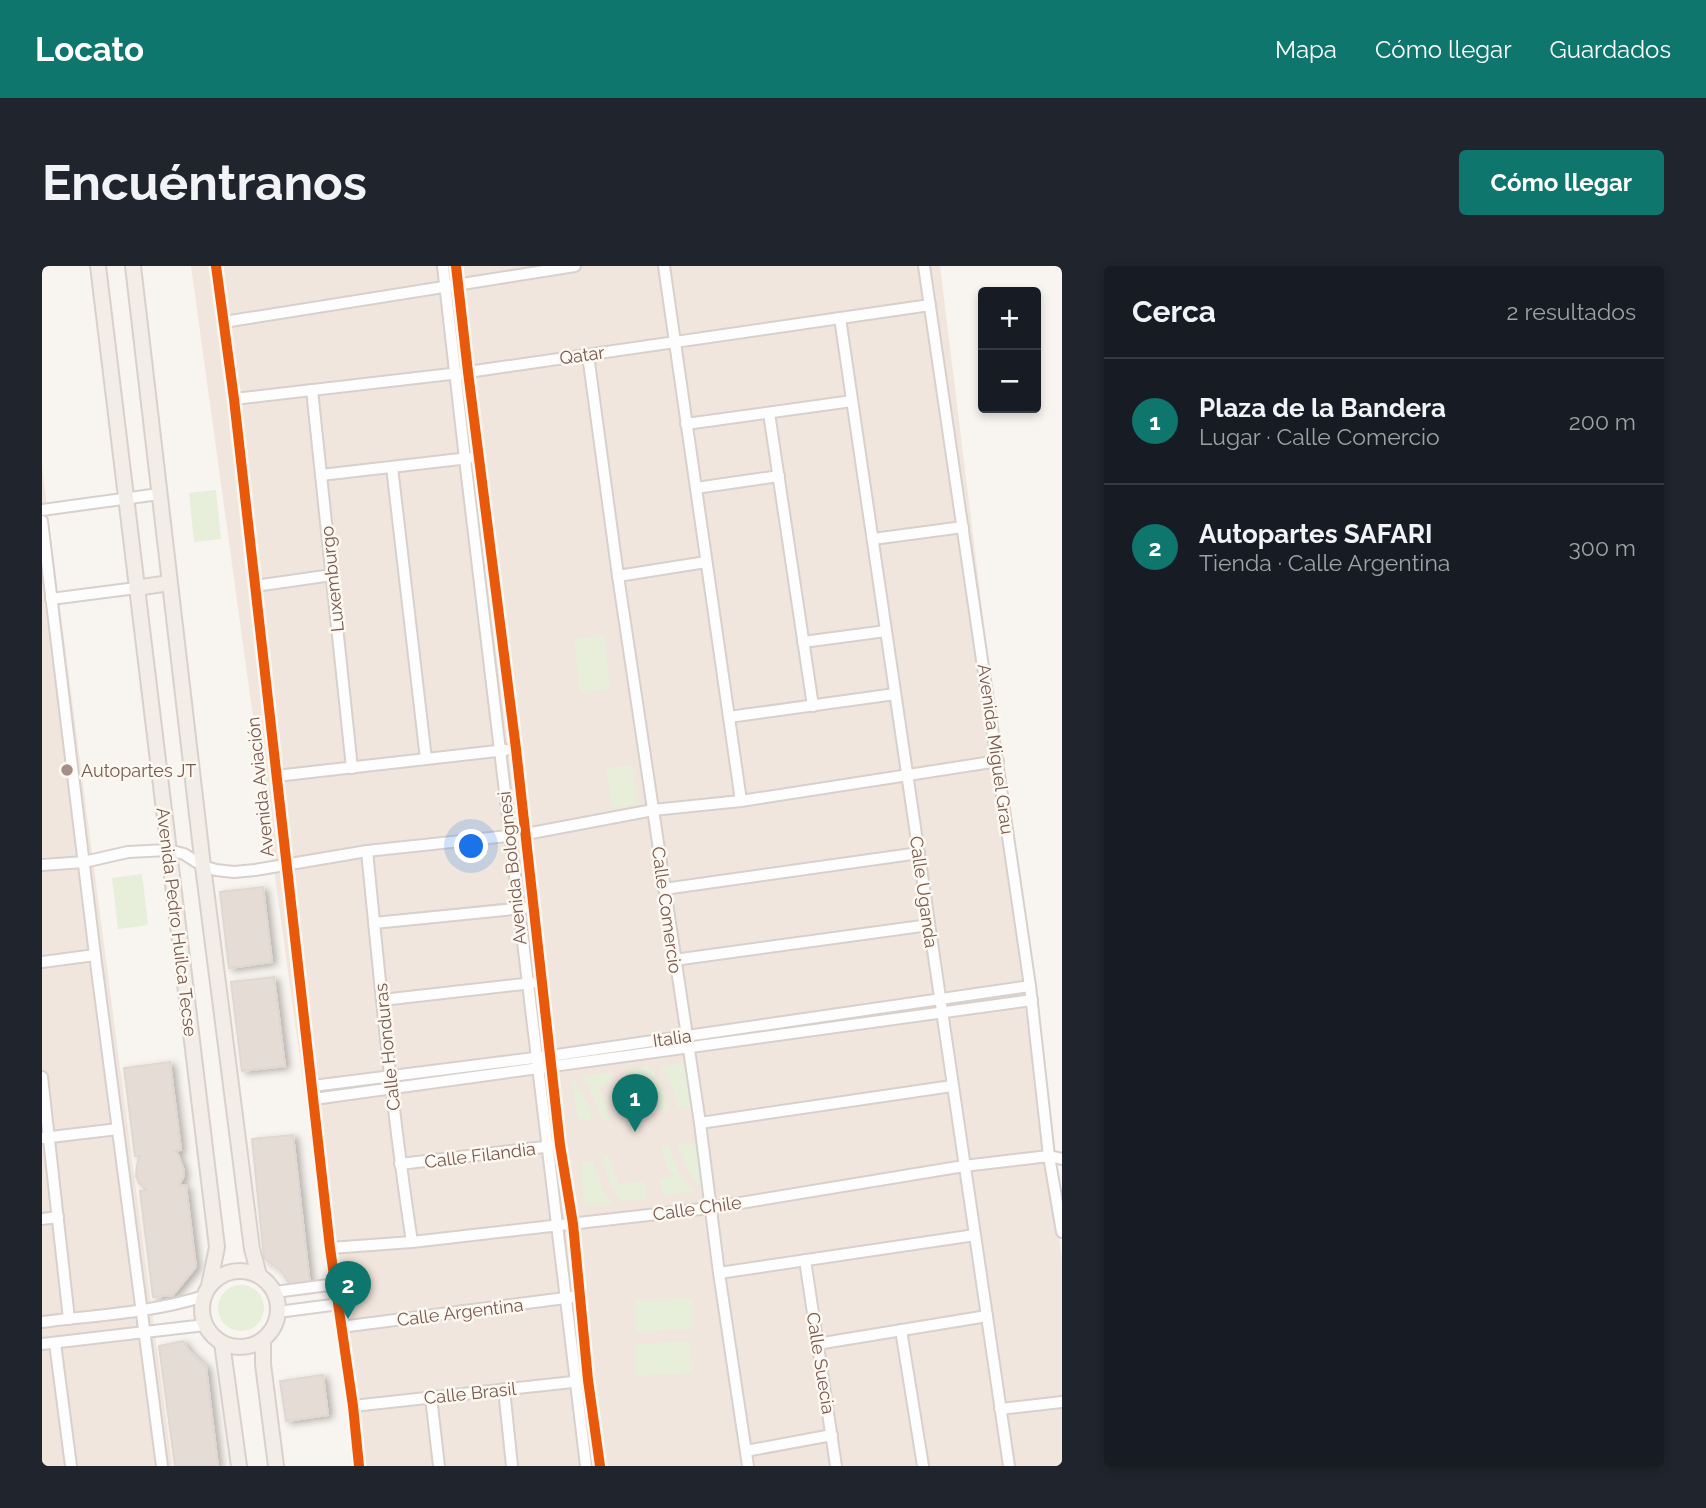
<!DOCTYPE html>
<html lang="es">
<meta charset="utf-8">
<style>
body{margin:0;font-family:Raleway,sans-serif;background:#20242c;color:#f1f3f6}
.controls{position:absolute;right:21px;top:21px;display:grid;overflow:hidden;border-radius:7px;box-shadow:0 4px 10px #0003}
.controls button{width:63px;height:63px;display:grid;place-items:center;padding:0;border:0;border-bottom:2px solid #363941;background:#171b24;color:#f1f3f6;font:35px sans-serif}
.you{position:absolute;left:430px;top:581px;width:24px;height:24px;margin:-18px;border:5px solid #fff;border-radius:50%;background:#1a73e8;box-shadow:0 0 0 10px #1a73e833}
.badge{display:grid;place-items:center;width:46px;height:46px;border-radius:50%;background:#0f766e;color:#fff;font-size:23px;font-weight:700}
.pin{position:absolute;translate:-50% -58px;filter:drop-shadow(0 2px 4px #0008)}
.pin::after{content:'';position:absolute;top:37px;width:24px;height:21px;background:inherit;clip-path:polygon(0 0,100% 0,50% 100%)}
.list{margin:0;padding:0;list-style:none}
h2{display:flex;justify-content:space-between;align-items:center;height:91px;margin:0;padding:0 28px;font-size:30px}
h2 small{font-size:23px;font-weight:400;color:#9ea1a6}
.list li{display:grid;grid-template-columns:46px 1fr auto;gap:21px;align-items:center;box-sizing:border-box;height:126px;padding:0 28px;border-top:2px solid #363941}
.list b{display:block;font-size:26px;white-space:nowrap}
.list p{margin:0;font-size:23px;white-space:nowrap;color:#9ea1a6}
.list em{font-size:23px;font-style:normal;color:#9ea1a6}
.map{position:relative;flex:none;width:1020px;height:1200px;overflow:hidden;border-radius:7px}
header{display:flex;align-items:center;gap:42px;box-sizing:border-box;height:98px;padding:0 35px;background:#0f766e;color:#fff}
header strong{font-size:33px}
nav{display:flex;gap:38px;margin-inline-start:auto;font-size:24px}
.intro{display:flex;align-items:center;justify-content:space-between;box-sizing:border-box;height:168px;padding:0 42px}
h1{margin:0;font-size:49px}
.button{padding:18px 32px;border-radius:7px;background:#0f766e;color:#fff;font-size:24px;font-weight:700}
main{display:flex;gap:42px;padding:0 42px}
aside{flex:1;background:#171b24;border-radius:7px;box-shadow:0 4px 10px #0003}
.map>svg:first-child{display:block}
.residential{fill:#f1e6dd}
.green{fill:#e7eeda}
.building{fill:#e5dcd6;stroke:#e1d7d1;stroke-width:2;filter:url(#shadow)}
.lines{fill:none;stroke-linecap:round;stroke-linejoin:round}
.minor-casing{stroke:#d7d0cc;stroke-width:14}
.major-casing{stroke:#d9d0cc;stroke-width:18}
.minor{stroke:#fefdfd;stroke-width:10}
.major{stroke:#f3ede7;stroke-width:14}
.cycleway-casing{stroke:#fef8f2;stroke-width:15}
.cycleway{stroke:#e8590c;stroke-width:10}
.poi-dot{fill:#a49086;stroke:#fef8f2;stroke-width:2.5}
.labels{text-anchor:middle;dominant-baseline:central;stroke-width:5;stroke-linejoin:round;paint-order:stroke}
.street-label{font-size:18px;fill:#775a4e;stroke:#fef8f2}
.poi-label{font-size:18px;fill:#775a4e;stroke:#fef8f2;text-anchor:start}
</style>
<header>
<strong>Locato</strong>
<nav><a>Mapa</a><a>Cómo llegar</a><a>Guardados</a></nav>
</header>
<div class="intro"><h1>Encuéntranos</h1><a class="button">Cómo llegar</a></div>
<main>
<div class="map">
<svg width="1020" height="1200" viewBox="0 0 1020 1200">
<defs>
<filter id="shadow"><feDropShadow dx="4.5" dy="2.5" stdDeviation="3.5" flood-color="#0004"/></filter>
</defs>
<rect width="100%" height="100%" fill="#f8f4ef"/>
<g class="residential">
<polygon points="149,0 898,0 1020,994 1020,1200 314,1200"/>
<polygon points="0,201 5,242 130,1200 0,1200"/>
</g>
<g class="green">
<polygon points="174,224 179,273 152,276 147,227"/>
<polygon points="562,369 568,423 538,426 532,373"/>
<polygon points="590,499 596,538 570,542 564,502"/>
<polygon points="100,608 106,659 76,663 70,612"/>
<polygon points="643,796 651,841 636,843 633,827 619,800"/>
<polygon points="608,800 623,828 627,844 620,846 609,811 587,814 585,804"/>
<path d="M 568,807 L 571,817 L 556,820 L 565,840 L 567,853 L 559,854 C 555,837 549,824 539,810 Z"/>
<path d="M 530,815 L 532,815 C 541,828 547,838 550,854 L 536,853 Z"/>
<path d="M 657,876 L 663,921 L 659,921 C 647,908 640,896 635,879 Z"/>
<path d="M 619,880 L 628,880 C 631,898 639,912 652,925 L 621,930 L 618,913 L 631,910 L 625,900 Z"/>
<path d="M 567,889 L 571,904 L 577,918 L 602,915 L 605,933 L 579,935 C 569,920 563,908 560,890 Z"/>
<polygon points="551,895 561,924 570,937 546,940 542,936 539,897"/>
<circle cx="199" cy="1042" r="23"/>
<polygon points="650,1032 651,1063 594,1066 593,1034"/>
<polygon points="648,1075 650,1107 594,1110 593,1078"/>
</g>
<g class="building">
<polygon points="221,621 230,696 187,702 178,626"/>
<polygon points="232,711 243,800 200,805 189,716"/>
<polygon points="128,796 139,884 132,885 136,888 141,902 142,910 137,919 144,920 154,1001 131,1029 111,1031 98,925 104,924 97,917 94,910 95,899 98,890 93,890 82,802"/>
<polygon points="251,869 268,1019 249,1021 244,1012 237,1003 222,992 210,873"/>
<polygon points="141,1075 147,1085 164,1101 176,1200 133,1200 117,1080"/>
<polygon points="281,1109 286,1149 244,1155 238,1115"/>
</g>
<g class="lines">
<g class="minor-casing">
<g id="minor">
<polyline points="174,0 192,133 288,982 311,1140 317,1200"/>
<polyline points="401,0 423,193 544,1200"/>
<polyline points="414,0 426,106 474,483 518,879 531,958 546,1114 558,1200"/>
<polyline points="622,0 699,535"/>
<polyline points="882,0 988,720 1007,890 1020,966"/>
<polyline points="798,52 967,1200"/>
<polyline points="182,56 533,0"/>
<polyline points="546,89 576,310 658,857 677,1007 706,1200"/>
<polyline points="270,124 310,502"/>
<polyline points="192,133 426,106 888,39"/>
<polyline points="727,147 771,440"/>
<polyline points="644,158 810,135"/>
<polyline points="350,201 384,493"/>
<polyline points="279,209 427,192"/>
<polyline points="654,222 737,210"/>
<polyline points="0,244 117,228"/>
<polyline points="0,255 53,689 120,1200"/>
<polyline points="831,273 921,261"/>
<polyline points="576,310 664,296"/>
<polyline points="213,320 290,309"/>
<polyline points="9,333 94,322"/>
<polyline points="761,376 844,365"/>
<polyline points="687,451 853,428"/>
<polyline points="234,510 464,484"/>
<path d="M 325,585 C 338,716 350,846 370,976"/>
<polyline points="0,599 42,596 86,586 126,584 142,588 161,600 174,604 192,606 213,604 325,585 484,568 611,544 699,535 956,495"/>
<polyline points="622,623 877,587"/>
<polyline points="332,657 482,642"/>
<polyline points="632,694 887,659"/>
<polyline points="0,696 53,689"/>
<polyline points="340,734 490,717"/>
<polyline points="0,811 27,1053"/>
<polyline points="271,820 508,790 988,720"/>
<polyline points="272,833 990,734"/>
<polyline points="658,857 910,820"/>
<polyline points="0,872 76,863"/>
<polyline points="358,898 511,880"/>
<polyline points="0,953 16,951"/>
<polyline points="288,982 370,976 668,942 922,900 1007,890 1020,893"/>
<polyline points="763,994 794,1200"/>
<polyline points="677,1007 933,969"/>
<polyline points="233,1026 294,1018"/>
<polyline points="236,1046 297,1038"/>
<path d="M 0,1056 C 54,1049 109,1047 162,1030"/>
<polyline points="299,1061 531,1031"/>
<polyline points="859,1064 881,1200"/>
<polyline points="13,1077 29,1200"/>
<polyline points="0,1078 163,1059"/>
<polyline points="775,1078 945,1050"/>
<polyline points="462,1123 470,1200"/>
<polyline points="389,1131 397,1200"/>
<polyline points="311,1140 540,1115"/>
<polyline points="958,1143 1020,1136"/>
<polyline points="704,1185 790,1169"/>
</g>
</g>
<g class="major-casing">
<g id="major">
<polyline points="56,0 175,981 167,1020"/>
<polyline points="91,0 161,600 210,983 217,1009"/>
<polyline points="94,322 127,317"/>
<circle cx="198" cy="1043" r="38"/>
<polyline points="221,1074 221,1098 234,1200"/>
<polyline points="180,1077 197,1200"/>
</g>
</g>
<use href="#minor" class="minor"/>
<use href="#major" class="major"/>
<g class="cycleway-casing">
<g id="cycleway">
<polyline points="174,0 192,133 288,982 311,1140 317,1200"/>
<polyline points="414,0 426,106 474,483 518,879 531,958 546,1114 558,1200"/>
</g>
</g>
<use href="#cycleway" class="cycleway"/>
</g>
<circle class="poi-dot" cx="25" cy="504" r="7"/>
<g class="labels">
<g class="street-label">
<text transform="translate(540 89) rotate(-8)">Qatar</text>
<text transform="translate(290 313) rotate(-96)">Luxemburgo</text>
<text transform="translate(954 483) rotate(82)">Avenida Miguel Grau</text>
<text transform="translate(218 521) rotate(-96)">Avenida Aviación</text>
<text transform="translate(470 602) rotate(-96)">Avenida Bolognesi</text>
<text transform="translate(882 626) rotate(82)">Calle Uganda</text>
<text transform="translate(625 644) rotate(82)">Calle Comercio</text>
<text transform="translate(135 656) rotate(83)">Avenida Pedro Huilca Tecse</text>
<text transform="translate(630 772) rotate(-8)">Italia</text>
<text transform="translate(345 781) rotate(-96)">Calle Honduras</text>
<text transform="translate(438 889) rotate(-7)">Calle Filandia</text>
<text transform="translate(655 942) rotate(-8)">Calle Chile</text>
<text transform="translate(418 1046) rotate(-7)">Calle Argentina</text>
<text transform="translate(779 1097) rotate(81)">Calle Suecia</text>
<text transform="translate(428 1127) rotate(-6)">Calle Brasil</text>
</g>
<g class="poi-label">
<text x="39" y="504">Autopartes JT</text>
</g>
</g>
</svg>
<div class="controls">
<button>+</button>
<button>−</button>
</div>
<div class="you"></div>
<div class="pin badge" style="left:593px;top:866px">1</div>
<div class="pin badge" style="left:306px;top:1053px">2</div>
</div>
<aside>
<h2>Cerca<small>2 resultados</small></h2>
<ul class="list">
<li><span class="badge">1</span><div><b>Plaza de la Bandera</b><p>Lugar · Calle Comercio</p></div><em>200 m</em></li>
<li><span class="badge">2</span><div><b>Autopartes SAFARI</b><p>Tienda · Calle Argentina</p></div><em>300 m</em></li>
</ul>
</aside>
</main>
